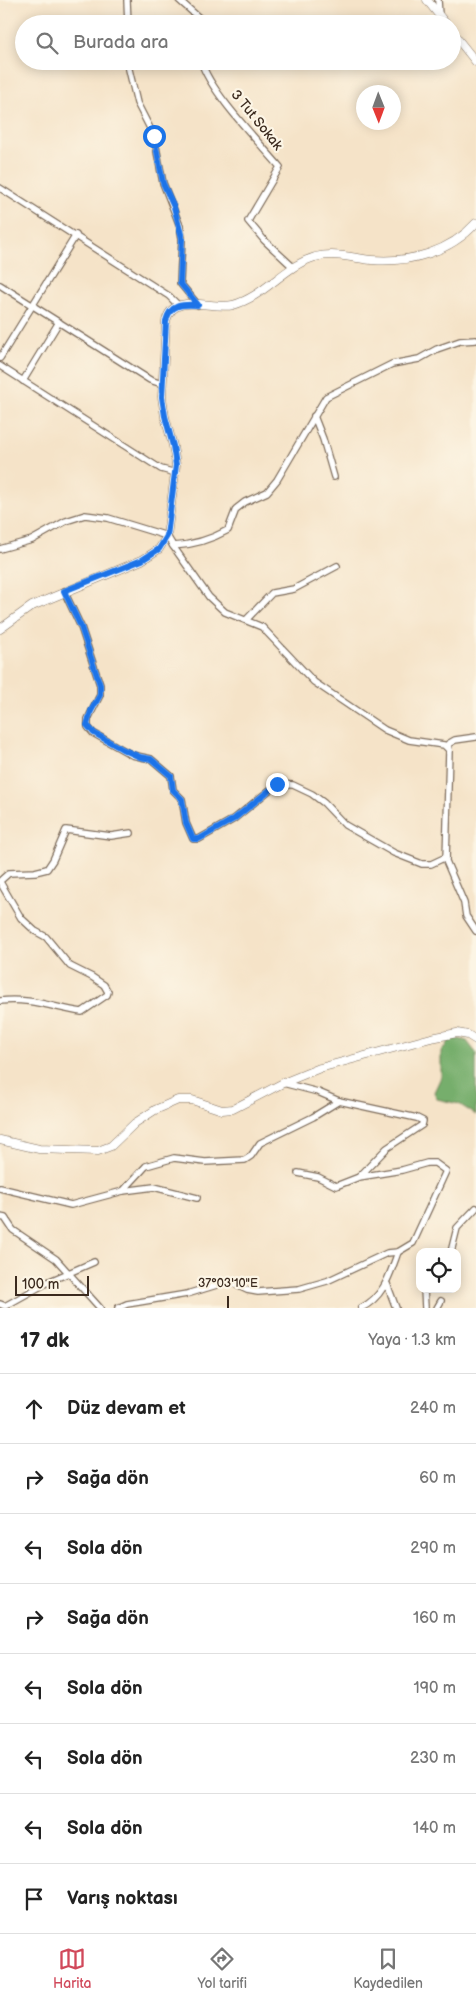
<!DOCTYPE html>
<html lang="tr">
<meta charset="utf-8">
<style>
body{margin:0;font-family:"Balsamiq Sans",sans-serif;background:#f6f6f6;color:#222}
.controls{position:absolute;right:15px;bottom:15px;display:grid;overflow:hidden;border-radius:10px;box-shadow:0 2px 12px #0003}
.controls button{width:45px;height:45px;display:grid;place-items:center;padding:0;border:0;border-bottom:1px solid #e0e0e0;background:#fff;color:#222;font:25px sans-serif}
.compass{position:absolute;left:356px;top:85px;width:45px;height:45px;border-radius:50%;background:#fff;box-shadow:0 2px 12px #0003;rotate:179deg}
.scale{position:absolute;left:15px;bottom:12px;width:74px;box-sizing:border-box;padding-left:5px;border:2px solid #3b2a1e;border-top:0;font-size:14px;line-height:18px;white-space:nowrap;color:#3b2a1e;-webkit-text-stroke:4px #fcf5e5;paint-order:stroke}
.stop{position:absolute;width:15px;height:15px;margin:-11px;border:4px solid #1a73e8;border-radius:50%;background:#fff}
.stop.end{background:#1a73e8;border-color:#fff;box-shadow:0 1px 5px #0008}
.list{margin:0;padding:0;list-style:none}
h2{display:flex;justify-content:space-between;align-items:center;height:65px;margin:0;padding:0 20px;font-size:21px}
h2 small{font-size:16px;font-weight:400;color:#767676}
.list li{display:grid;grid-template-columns:32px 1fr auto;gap:15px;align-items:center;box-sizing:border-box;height:70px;padding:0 20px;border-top:1px solid #e0e0e0}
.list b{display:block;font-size:19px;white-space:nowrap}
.list em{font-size:16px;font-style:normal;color:#767676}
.icon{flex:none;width:28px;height:28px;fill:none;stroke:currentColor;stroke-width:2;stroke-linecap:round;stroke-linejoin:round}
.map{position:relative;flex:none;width:476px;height:1308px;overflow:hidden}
.search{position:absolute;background:#fff;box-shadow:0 2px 12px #0003;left:15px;right:15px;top:15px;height:55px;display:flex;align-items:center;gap:12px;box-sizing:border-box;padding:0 18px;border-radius:28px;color:#767676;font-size:19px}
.sheet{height:625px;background:#fff}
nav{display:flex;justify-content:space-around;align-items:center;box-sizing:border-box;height:70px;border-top:1px solid #e0e0e0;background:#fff;font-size:14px;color:#767676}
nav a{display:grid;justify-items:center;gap:2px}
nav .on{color:#d1495b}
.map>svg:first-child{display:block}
.forest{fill:#76ae6c;stroke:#586c45}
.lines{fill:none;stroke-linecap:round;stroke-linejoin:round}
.street-casing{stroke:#7c6b5a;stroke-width:8}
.secondary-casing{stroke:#7c6b5a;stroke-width:9}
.street{stroke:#fff;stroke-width:5.5}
.secondary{stroke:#fff;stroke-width:8}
.route{stroke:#1a73e8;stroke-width:6}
.ticks{fill:none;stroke:#3b2a1e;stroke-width:2}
.labels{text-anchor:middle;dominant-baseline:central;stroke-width:4.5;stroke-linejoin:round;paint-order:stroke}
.street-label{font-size:14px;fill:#3b2a1e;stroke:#fcf5e5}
.ticks-label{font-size:12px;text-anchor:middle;fill:#3b2a1e;stroke:#fcf5e5;stroke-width:4.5;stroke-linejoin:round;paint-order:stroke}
</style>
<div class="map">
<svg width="476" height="1308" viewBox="0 0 476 1308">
<rect width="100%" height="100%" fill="#fcf5e5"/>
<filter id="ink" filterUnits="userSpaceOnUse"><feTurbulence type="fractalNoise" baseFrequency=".02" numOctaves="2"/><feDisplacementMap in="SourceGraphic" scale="10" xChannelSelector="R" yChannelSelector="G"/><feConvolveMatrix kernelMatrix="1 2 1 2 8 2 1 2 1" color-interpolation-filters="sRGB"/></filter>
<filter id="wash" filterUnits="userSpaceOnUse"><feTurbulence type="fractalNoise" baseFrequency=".0096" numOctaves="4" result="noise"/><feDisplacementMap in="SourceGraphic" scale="20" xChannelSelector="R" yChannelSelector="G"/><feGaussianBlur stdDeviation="1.12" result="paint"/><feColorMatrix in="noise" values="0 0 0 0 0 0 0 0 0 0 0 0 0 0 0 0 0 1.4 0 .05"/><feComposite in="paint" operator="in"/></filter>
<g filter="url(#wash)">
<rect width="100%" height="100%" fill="#f5e3c8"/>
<polygon class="forest" points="450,1037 467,1041 476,1053 476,1115 459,1104 437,1099 434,1092 441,1077 441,1051 445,1047"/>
</g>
<g filter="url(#ink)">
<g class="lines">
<g class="street-casing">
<g id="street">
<polyline points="127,0 128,24"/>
<polyline points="179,0 206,24"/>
<polyline points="438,0 439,16"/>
<polyline points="127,61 137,103 154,136 163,183 180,226 182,238 180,283 198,305"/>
<path d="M 201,61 C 210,92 258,141 280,167 L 248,221 L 264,240 L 293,267"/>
<polyline points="0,188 169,296 178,305"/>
<polyline points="0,285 150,380 162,384"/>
<polyline points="0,358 76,235"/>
<polyline points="0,366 161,469 176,473"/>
<polyline points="23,381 59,322"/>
<polyline points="314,416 323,439 334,477"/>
<polyline points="173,546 209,597 225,612 262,627 314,682 385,730 409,740 444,745 449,750 446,861 464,903 466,916 476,931"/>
<path d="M 0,549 L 32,540 L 66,521 L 85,515 L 108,518 L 167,536 L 173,546 C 193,545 210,540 228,530 L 236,509 L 245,502 L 267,492 L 277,480 L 326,397 L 392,364 L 419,359 L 437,349 L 460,341 L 476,340"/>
<polyline points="64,591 81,627 100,685 100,695 88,719 88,727 93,733 132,755 151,759 171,776 173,790 182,799 186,823 193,839 199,839 234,819 277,784 293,785 312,794 324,803 345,825 394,853 422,864 431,864 446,857"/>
<polyline points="247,619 272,593 294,589 337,566"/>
<polyline points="449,750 448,744 455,740 476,737"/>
<polyline points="0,881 9,873 35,872 47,869 53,860 66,830 111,836 131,833"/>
<path d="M 0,882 L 21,918 L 35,931 L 46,937 L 70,966 L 92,977 L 104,985 L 108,992 L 107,995 L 82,1012 C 55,1008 28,997 0,1001"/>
<polyline points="283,1083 318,1092 339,1101 417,1118 423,1121 422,1125 387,1148 359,1177 336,1186 318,1177 298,1173"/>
<polyline points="0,1188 71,1205 123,1191 146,1166 174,1158 205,1162 245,1160 251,1156 260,1143 313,1117 339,1101"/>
<polyline points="123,1191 154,1187 197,1198"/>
<polyline points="0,1217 5,1218 13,1230 56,1259 100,1308"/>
<polyline points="451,1252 457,1228 476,1208"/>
<polyline points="387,1284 396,1308"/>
<polyline points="424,1289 425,1308"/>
<polyline points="0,1304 5,1306 50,1281 94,1262"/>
<polyline points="118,1308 127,1304 187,1294 223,1283 230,1282 247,1290 258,1292 299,1289 327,1281 387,1253 398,1252 413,1243 446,1171 435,1163 427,1163 402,1170 359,1177"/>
<path d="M 361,1308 C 384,1297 390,1274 398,1252"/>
<polyline points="437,1308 441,1301"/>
</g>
</g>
<g class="secondary-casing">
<g id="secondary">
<polyline points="427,0 446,24"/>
<polyline points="452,32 476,62"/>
<path d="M 0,629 L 32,606 L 142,560 L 159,549 L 167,536 L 176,465 L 173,446 L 165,417 L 162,397 L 166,321 C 173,291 212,310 233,305 C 264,297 284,266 315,257 C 335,252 352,258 372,260 C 410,263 450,252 476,223"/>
<polyline points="0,1140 39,1149 98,1151 111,1146 135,1123 155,1110 178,1100 192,1100 222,1110 233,1109 283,1083 320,1068 431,1038 457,1033 468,1035 476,1040"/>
</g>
</g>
<use href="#street" class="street"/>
<use href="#secondary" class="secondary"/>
</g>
</g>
<g class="lines" filter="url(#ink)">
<path class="route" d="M 154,136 L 163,183 L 174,207 L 182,238 L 180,283 L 198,305 C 183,304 170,304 166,321 L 162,397 L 165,416 L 173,446 L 176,465 L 167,536 L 159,549 L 142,560 L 64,591 L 81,627 L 100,685 L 100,695 L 91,711 L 87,725 L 94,733 L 122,749 L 140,757 L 151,759 L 171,776 L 173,790 L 182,799 L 186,823 L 193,839 L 199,839 L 234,819 L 277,784"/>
</g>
<path class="ticks" d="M 228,1296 L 228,1308"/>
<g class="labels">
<g class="street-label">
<text transform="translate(257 120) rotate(51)">3 Tut Sokak</text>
</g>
</g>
<g class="ticks-label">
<text x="228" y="1287">37°03'10"E</text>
</g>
</svg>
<div class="controls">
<button><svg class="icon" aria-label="locate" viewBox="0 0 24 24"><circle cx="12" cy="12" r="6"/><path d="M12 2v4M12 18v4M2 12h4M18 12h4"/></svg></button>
</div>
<svg class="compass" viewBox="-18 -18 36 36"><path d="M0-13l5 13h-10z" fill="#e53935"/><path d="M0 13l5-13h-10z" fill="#767676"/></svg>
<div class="scale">100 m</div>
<div class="stop" style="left:154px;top:136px"></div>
<div class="stop end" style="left:277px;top:784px"></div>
<div class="search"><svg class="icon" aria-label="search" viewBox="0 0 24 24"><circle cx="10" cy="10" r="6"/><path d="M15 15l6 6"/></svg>Burada ara</div>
</div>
<section class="sheet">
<h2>17 dk<small>Yaya · 1.3 km</small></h2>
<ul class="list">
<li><svg class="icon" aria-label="ahead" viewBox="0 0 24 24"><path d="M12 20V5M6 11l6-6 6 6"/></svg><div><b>Düz devam et</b></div><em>240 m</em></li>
<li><svg class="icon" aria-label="right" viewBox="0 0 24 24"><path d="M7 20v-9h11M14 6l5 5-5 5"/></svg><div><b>Sağa dön</b></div><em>60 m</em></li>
<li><svg class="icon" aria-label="left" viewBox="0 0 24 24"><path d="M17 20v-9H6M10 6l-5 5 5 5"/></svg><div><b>Sola dön</b></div><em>290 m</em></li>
<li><svg class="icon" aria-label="right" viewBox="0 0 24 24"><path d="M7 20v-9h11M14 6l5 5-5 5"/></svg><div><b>Sağa dön</b></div><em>160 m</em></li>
<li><svg class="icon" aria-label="left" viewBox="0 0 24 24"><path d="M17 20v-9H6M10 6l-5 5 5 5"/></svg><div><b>Sola dön</b></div><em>190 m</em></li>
<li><svg class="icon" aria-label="left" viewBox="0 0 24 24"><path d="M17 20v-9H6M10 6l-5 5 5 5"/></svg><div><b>Sola dön</b></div><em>230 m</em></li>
<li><svg class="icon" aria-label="left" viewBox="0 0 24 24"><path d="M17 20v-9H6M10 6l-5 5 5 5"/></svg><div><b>Sola dön</b></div><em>140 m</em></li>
<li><svg class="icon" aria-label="arrive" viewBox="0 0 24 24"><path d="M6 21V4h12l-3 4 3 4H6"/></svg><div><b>Varış noktası</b></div></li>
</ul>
</section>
<nav>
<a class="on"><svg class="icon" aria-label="map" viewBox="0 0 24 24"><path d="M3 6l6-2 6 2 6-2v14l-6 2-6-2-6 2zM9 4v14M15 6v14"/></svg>Harita</a>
<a><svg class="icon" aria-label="directions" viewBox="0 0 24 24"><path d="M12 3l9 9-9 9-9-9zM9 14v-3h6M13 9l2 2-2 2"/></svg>Yol tarifi</a>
<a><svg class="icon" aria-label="saved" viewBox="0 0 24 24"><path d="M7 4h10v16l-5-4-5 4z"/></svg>Kaydedilen</a>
</nav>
